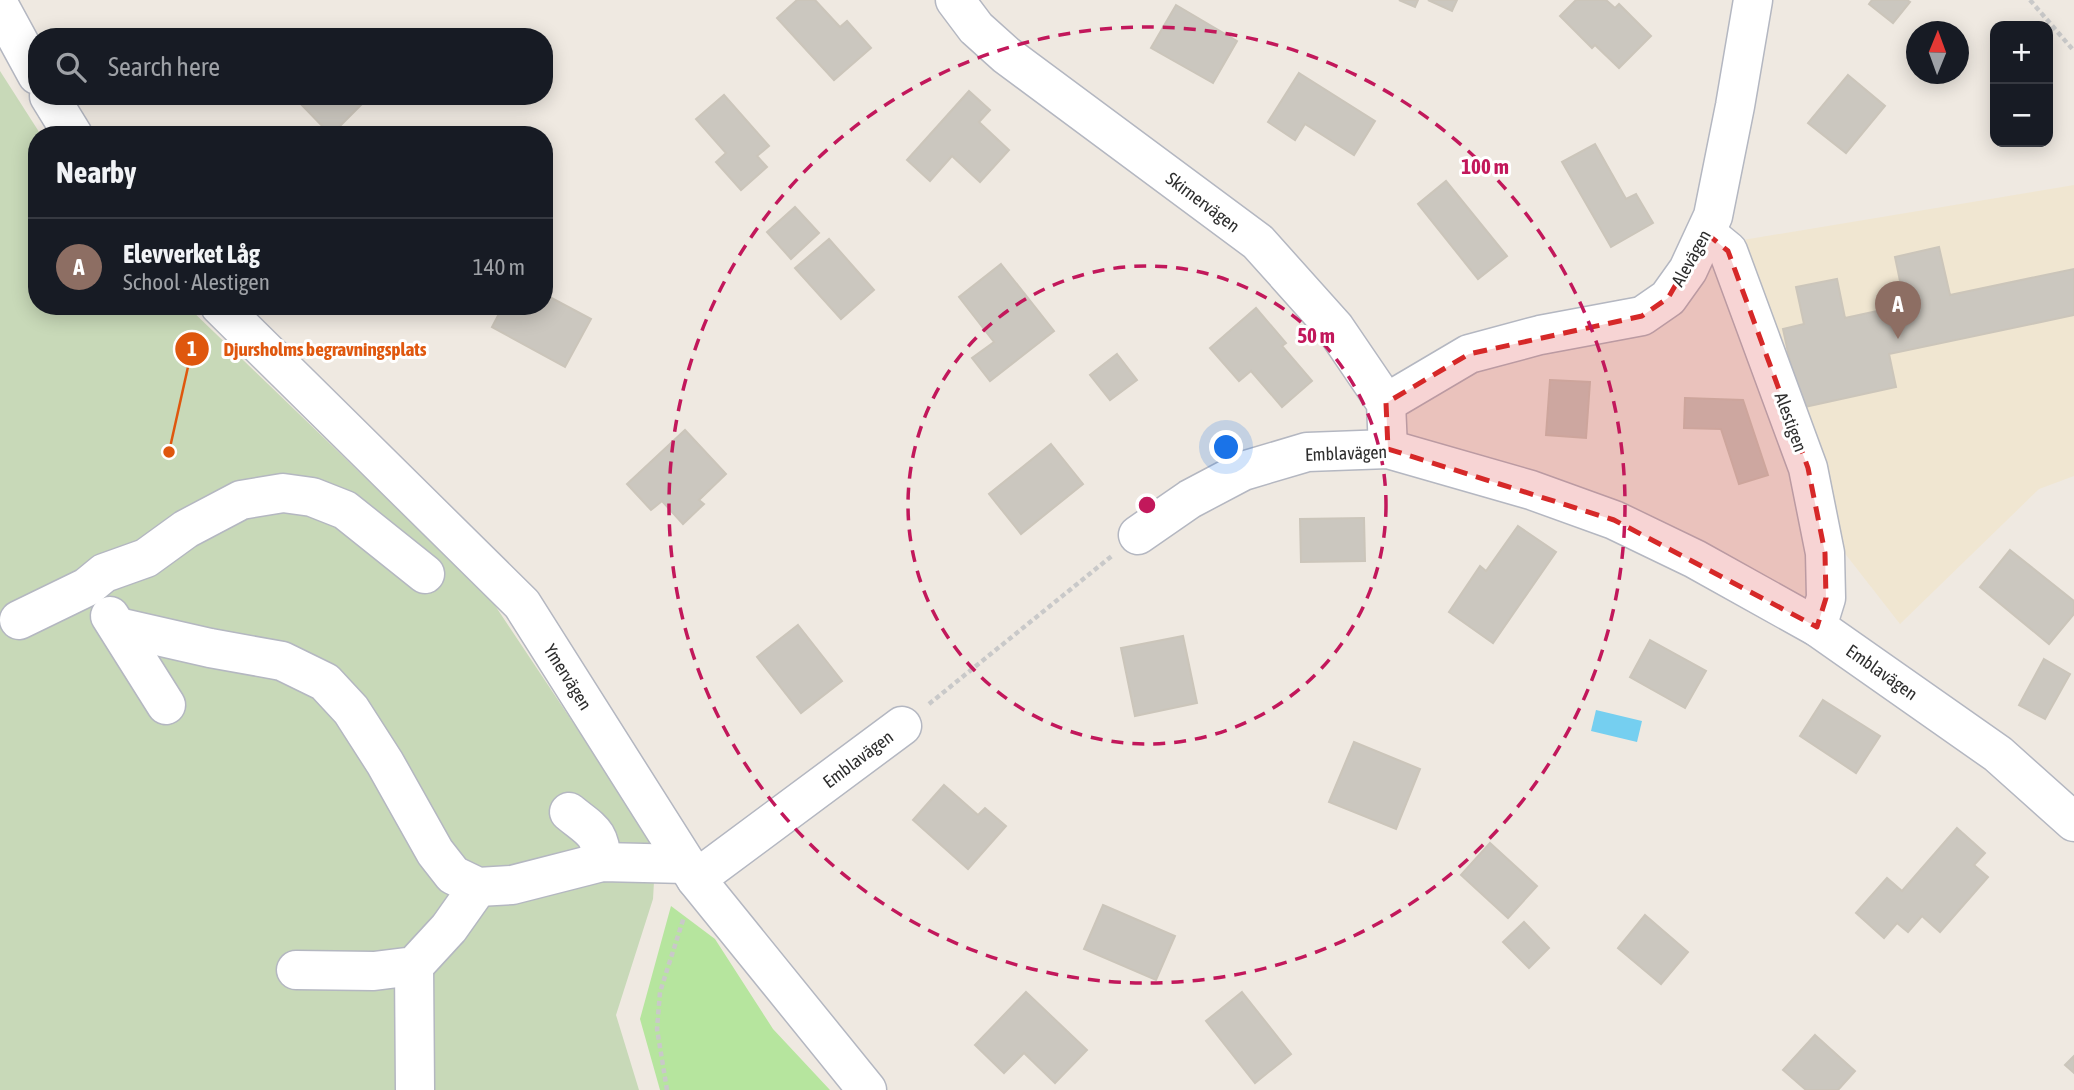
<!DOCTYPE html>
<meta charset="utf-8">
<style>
body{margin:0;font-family:"Asap Condensed",sans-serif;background:#20242c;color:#f1f3f6}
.controls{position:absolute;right:21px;top:21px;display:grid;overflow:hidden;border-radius:14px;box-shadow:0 4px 18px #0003}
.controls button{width:63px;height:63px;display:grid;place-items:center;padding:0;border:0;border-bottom:2px solid #363941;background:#171b24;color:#f1f3f6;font:35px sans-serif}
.compass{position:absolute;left:1906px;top:21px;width:63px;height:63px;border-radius:50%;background:#171b24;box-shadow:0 4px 18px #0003;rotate:1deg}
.you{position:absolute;left:1227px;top:448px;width:24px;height:24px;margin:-18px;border:5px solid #fff;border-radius:50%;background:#1a73e8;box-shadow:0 0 0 10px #1a73e833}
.badge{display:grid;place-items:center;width:46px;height:46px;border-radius:50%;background:#4264fb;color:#fff;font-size:23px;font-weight:700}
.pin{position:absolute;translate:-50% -58px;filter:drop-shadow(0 2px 4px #0008)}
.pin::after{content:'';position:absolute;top:37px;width:24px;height:21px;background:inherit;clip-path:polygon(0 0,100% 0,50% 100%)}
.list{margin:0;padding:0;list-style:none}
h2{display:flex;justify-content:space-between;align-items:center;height:91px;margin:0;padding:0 28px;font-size:30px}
h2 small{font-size:23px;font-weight:400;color:#9ea1a6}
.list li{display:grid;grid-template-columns:46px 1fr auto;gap:21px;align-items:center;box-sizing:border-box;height:98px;padding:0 28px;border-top:2px solid #363941}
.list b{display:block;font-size:26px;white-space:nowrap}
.list p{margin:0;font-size:23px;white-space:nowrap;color:#9ea1a6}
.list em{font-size:23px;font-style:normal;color:#9ea1a6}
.icon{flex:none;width:38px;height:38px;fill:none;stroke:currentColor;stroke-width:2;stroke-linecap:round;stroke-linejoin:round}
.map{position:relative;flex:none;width:2074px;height:1090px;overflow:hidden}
.search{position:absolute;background:#171b24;box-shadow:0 4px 18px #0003;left:28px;top:28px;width:525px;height:77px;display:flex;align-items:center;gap:18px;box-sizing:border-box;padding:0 24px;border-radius:28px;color:#9ea1a6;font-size:26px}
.panel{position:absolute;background:#171b24;box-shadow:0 4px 18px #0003;left:28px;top:126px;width:525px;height:189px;border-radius:28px}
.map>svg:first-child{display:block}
.education{fill:#f0e6d1}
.green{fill:#b6e59e}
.cemetery{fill:#c8d9b8}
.water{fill:#75cff0}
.building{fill:#cbc7bf;stroke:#cbc5ba;stroke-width:2}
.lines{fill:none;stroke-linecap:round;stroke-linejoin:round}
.minor-casing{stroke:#b4b7c1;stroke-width:41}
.path{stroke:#c9c9c9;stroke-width:4.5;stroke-dasharray:5 3.5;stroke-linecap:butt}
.minor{stroke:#fff;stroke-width:38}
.marked{fill:#d62828;fill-opacity:0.2;stroke:#d62828;stroke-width:5;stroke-dasharray:14 9;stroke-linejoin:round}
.ring{fill:none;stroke:#c2185b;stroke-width:3.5;stroke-dasharray:12 9}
.labels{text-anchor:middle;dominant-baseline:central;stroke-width:6;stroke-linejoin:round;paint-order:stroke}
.street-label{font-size:18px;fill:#2e2e2e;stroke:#fff}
.centre{fill:#c2185b;stroke:#fff;stroke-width:3.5}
.ring-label{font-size:21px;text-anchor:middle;font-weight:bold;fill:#c2185b;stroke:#fff;stroke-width:6;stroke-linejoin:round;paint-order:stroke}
.leader{fill:none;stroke:#df570e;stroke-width:2.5}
.callout-dot{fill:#df570e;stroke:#fff;stroke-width:2.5}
.mark-label{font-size:21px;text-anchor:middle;font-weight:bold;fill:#fff}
.callout-label{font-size:19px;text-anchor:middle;font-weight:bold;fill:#df570e;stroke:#fff;stroke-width:6;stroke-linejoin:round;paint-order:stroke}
</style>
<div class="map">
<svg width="2074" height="1090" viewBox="0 0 2074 1090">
<rect width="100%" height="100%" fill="#efe9e1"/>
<polygon class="education" points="2074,185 2074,476 2039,489 1900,624 1836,542 1731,242"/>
<polygon class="green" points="671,906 715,939 773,1029 830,1090 660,1090 640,1019"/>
<polygon class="cemetery" points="0,71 41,135 37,135 37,306 187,306 490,598 656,847 653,899 616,1015 639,1090 0,1090"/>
<polygon class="water" points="1596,710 1642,721 1637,742 1591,731"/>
<g class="building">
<polygon points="797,0 815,0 840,27 847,21 871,48 834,80 777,18"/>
<polygon points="1399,0 1418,0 1415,7"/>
<polygon points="1428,0 1457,0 1452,11"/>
<polygon points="1576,0 1606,0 1615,8 1619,4 1651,36 1619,68 1595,45 1592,48 1560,16"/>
<polygon points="1872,0 1907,0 1910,2 1893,23 1869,4"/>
<polygon points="1176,5 1237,41 1213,83 1151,48"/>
<polygon points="1299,73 1375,121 1354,155 1305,124 1295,140 1268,122"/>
<polygon points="1848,75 1885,106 1846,153 1808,123"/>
<polygon points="969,91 990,110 979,122 1009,150 980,182 952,156 930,181 907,160"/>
<polygon points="724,95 769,146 757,156 767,167 741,190 716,162 726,153 696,119"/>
<polygon points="293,96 355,96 362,104 331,135"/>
<polygon points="1595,144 1626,199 1636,194 1653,223 1611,247 1562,162"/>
<polygon points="1446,181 1507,256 1478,279 1418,204"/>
<polygon points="795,207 819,233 791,259 767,232"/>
<polygon points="829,239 874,290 841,319 795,268"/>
<polygon points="1939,247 1950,295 2074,269 2074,315 1889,354 1896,387 1800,408 1783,329 1804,324 1796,287 1837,279 1845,318 1905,305 1895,257"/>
<polygon points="1001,264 1054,331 990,381 972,358 994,342 959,297"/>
<polygon points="544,294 591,319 565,367 492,327 503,306 544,306"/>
<polygon points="1256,308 1286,343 1282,346 1312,381 1282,407 1251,371 1239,381 1210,348"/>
<polygon points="1117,354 1137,380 1110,400 1090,375"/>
<polygon points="1550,380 1590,382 1586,438 1546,435"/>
<polygon points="1685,398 1743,400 1768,475 1739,484 1721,429 1684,428"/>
<polygon points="685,430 726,474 699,500 704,504 683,524 662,501 651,510 627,484"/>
<polygon points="1051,444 1083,484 1021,534 989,494"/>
<polygon points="1364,518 1365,561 1301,562 1300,519"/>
<polygon points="1518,526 1556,552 1493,643 1449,612 1480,566 1486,571"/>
<polygon points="2010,550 2074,601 2074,614 2049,644 1980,587"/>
<polygon points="798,625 842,681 801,713 757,657"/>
<polygon points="1183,636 1197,703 1135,716 1121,648"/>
<polygon points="1650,640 1706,671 1685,708 1630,677"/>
<polygon points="2044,659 2070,674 2045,719 2019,705"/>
<polygon points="1823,700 1880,736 1856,773 1800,736"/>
<polygon points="1354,742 1420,769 1396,829 1329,802"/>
<polygon points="944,785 978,815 985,808 1006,826 968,869 913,820"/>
<polygon points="1957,828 1985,853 1974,865 1988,877 1940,932 1922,916 1908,932 1897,923 1884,938 1856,913 1887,878 1902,891"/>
<polygon points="1490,843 1537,886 1508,918 1461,875"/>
<polygon points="1103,905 1175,936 1156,980 1084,949"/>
<polygon points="1645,915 1688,952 1661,984 1618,948"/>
<polygon points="1524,922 1549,948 1529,968 1503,942"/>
<polygon points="1026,992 1087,1050 1055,1083 1024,1053 1004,1073 975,1045"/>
<polygon points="1242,992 1291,1054 1255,1083 1206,1021"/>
<polygon points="1815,1035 1855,1071 1838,1090 1806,1090 1783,1070"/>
<polygon points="2074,1056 2074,1073 2065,1065"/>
</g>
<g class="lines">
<g class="minor-casing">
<g id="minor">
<polyline points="955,0 976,28 1006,55 1258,242 1335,328 1386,403 1388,449"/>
<polyline points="0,7 37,75"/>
<polyline points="49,96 73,135"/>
<polyline points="1706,233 1728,251 1808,468 1825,553 1826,598 1817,627"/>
<polyline points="220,306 522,604 696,879 867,1090"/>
<polyline points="1386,403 1469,354 1540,335 1642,316 1668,298 1688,270 1713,216 1735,106 1753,0"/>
<polyline points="1138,535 1190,499 1243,471 1307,452 1388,449 1531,490 1614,520 1695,559 1817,627 1998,754 2074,822"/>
<polyline points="110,616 166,705"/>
<polyline points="19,620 87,587 104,573 146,558 186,529 241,500 283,493 312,497 345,510 425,574"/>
<polyline points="118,627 210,648 282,661 325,682 351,710 385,763 435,852 453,875 478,887 512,885 602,862 686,864"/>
<path d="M 569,812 C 592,831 600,831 602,862"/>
<polyline points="696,879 902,726"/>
<polyline points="414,966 415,1090"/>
<polyline points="296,970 374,971 414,966 449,928 478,887"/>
</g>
</g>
<g class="path">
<polyline points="2030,0 2074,51"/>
<polyline points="929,704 1113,555"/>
<polyline points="667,1090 657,1029 660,992 684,917"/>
</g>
<use href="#minor" class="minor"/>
</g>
<path class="marked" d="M 1706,233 L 1728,251 L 1808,468 L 1825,553 L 1826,598 L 1817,627 L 1614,520 L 1388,449 L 1386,403 L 1469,354 L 1642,316 L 1668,298 Z"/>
<g class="ring">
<circle cx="1147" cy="505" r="239"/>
<circle cx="1147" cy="505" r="478"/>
</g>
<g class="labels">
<g class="street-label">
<text transform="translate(1203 202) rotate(37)">Skirnervägen</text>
<text transform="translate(1691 258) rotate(-61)">Alevägen</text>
<text transform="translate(1791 422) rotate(70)">Alestigen</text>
<text transform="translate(1346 453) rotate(-2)">Emblavägen</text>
<text transform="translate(1882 672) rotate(35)">Emblavägen</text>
<text transform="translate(568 677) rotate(58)">Ymervägen</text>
<text transform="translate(858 759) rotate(-37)">Emblavägen</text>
</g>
</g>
<circle cx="1147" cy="505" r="10" class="centre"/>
<g class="ring-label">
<text x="1485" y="174">100 m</text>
<text x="1316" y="343">50 m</text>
</g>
<path class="leader" d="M169 452L192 349"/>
<g class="callout-dot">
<circle cx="169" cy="452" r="7"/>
<circle cx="192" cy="349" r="18"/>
</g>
<g class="mark-label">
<text x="192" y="356">1</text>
</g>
<g class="callout-label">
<text x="325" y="356">Djursholms begravningsplats</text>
</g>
</svg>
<div class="controls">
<button>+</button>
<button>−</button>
</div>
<svg class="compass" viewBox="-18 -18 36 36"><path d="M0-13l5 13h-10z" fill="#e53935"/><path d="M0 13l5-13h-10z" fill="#9ea1a6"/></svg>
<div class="you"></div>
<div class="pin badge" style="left:1898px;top:339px;background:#8d6e63">A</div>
<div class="search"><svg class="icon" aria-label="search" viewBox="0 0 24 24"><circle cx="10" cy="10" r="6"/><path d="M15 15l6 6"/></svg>Search here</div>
<section class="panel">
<h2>Nearby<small></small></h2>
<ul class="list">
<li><span class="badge" style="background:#8d6e63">A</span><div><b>Elevverket Låg</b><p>School · Alestigen</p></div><em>140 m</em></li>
</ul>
</section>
</div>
